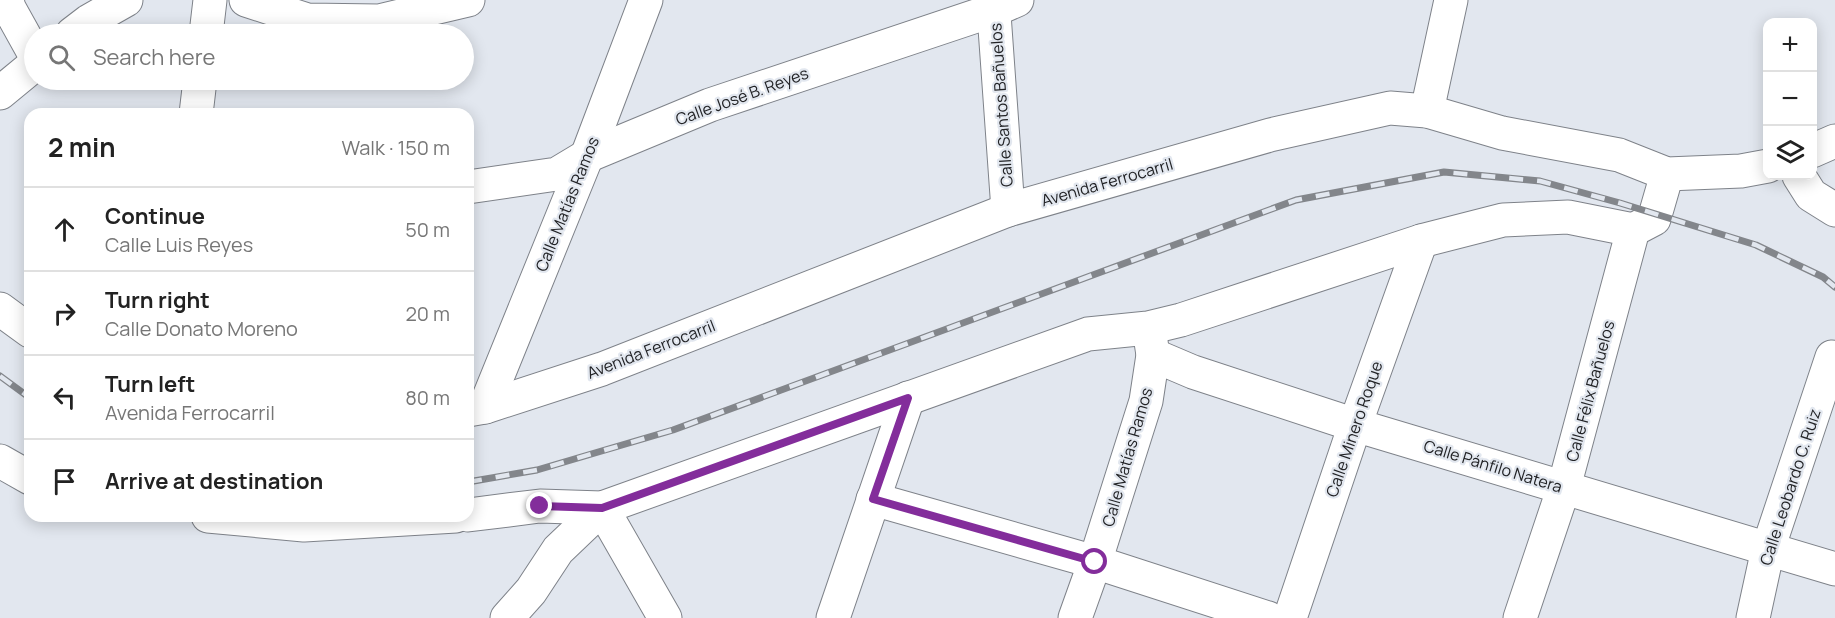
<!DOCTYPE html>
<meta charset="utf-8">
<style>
body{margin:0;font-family:Manrope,sans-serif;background:#f6f6f6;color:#222}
.controls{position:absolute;right:18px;top:18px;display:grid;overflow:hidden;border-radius:12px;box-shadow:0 3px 15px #0003}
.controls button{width:54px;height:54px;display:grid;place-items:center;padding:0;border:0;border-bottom:2px solid #e0e0e0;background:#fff;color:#222;font:30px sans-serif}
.stop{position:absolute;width:18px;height:18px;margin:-14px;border:4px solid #832d9b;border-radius:50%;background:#fff}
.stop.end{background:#832d9b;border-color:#fff;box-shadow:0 2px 6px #0008}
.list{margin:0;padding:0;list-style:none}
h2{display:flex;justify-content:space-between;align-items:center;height:78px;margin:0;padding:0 24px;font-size:26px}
h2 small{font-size:20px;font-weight:400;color:#767676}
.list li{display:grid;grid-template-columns:39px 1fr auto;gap:18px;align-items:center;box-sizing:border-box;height:84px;padding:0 24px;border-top:2px solid #e0e0e0}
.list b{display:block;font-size:22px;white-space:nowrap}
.list p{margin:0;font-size:20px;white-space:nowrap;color:#767676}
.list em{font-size:20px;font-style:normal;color:#767676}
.icon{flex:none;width:33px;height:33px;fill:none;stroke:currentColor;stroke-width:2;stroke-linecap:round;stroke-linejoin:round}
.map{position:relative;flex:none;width:1835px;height:618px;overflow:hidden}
.search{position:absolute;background:#fff;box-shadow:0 3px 15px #0003;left:24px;top:24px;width:450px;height:66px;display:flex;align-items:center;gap:15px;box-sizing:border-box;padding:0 21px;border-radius:33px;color:#767676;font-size:22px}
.panel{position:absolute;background:#fff;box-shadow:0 3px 15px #0003;left:24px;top:108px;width:450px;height:414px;border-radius:18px}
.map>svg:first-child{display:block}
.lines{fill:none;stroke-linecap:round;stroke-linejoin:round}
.minor-casing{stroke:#7e8289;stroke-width:35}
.minor{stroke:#fff;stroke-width:33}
.rail-casing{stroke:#83868b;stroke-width:7}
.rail{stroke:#e2e7ef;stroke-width:4.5;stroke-dasharray:14;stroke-linecap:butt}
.route{stroke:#832d9b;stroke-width:8}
.labels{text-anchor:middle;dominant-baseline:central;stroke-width:4.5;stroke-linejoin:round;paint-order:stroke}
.street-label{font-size:16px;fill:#222326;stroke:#e2e7ef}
</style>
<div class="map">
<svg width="1835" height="618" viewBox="0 0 1835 618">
<rect width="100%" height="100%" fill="#e2e7ef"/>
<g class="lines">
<g class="minor-casing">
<g id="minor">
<polyline points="7,0 9,8 34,53"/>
<polyline points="246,0 307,20 379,21 468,0"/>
<polyline points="993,0 1008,210"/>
<polyline points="72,34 89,21 126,0"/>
<polyline points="206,34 210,0"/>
<polyline points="0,93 34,65"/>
<polyline points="1427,111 1451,0"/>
<polyline points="196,114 200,80"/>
<polyline points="1812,151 1835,141"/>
<polyline points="1799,176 1811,195 1835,210"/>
<polyline points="468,187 557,174 587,156 710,105 994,10 1017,0"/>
<polyline points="0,309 30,331"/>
<polyline points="1153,355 1193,372 1355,425 1835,569"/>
<polyline points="485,407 587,156 646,0"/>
<polyline points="468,410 485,407 602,369 1008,210 1270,135 1390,108 1427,111 1502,133 1619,155 1667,174 1741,171 1768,166"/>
<polyline points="0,461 30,478"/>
<polyline points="873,499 1095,562 1268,618"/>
<polyline points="602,508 665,618"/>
<polyline points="468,515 540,506 602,508 1088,334 1148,328 1181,320 1421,241 1503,220 1568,217 1633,230"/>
<polyline points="208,516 304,525 456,516"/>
<polyline points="507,618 531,591 558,550 602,508"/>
<polyline points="833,618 908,398"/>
<polyline points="1075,618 1095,562 1146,401 1153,355 1150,335"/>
<polyline points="1290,618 1355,425 1421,241"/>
<polyline points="1520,618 1564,487 1633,230 1654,219 1667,174"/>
<polyline points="1753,618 1768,549 1832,357"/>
</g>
</g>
<use href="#minor" class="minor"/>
<g class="rail-casing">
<g id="rail">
<polyline points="0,376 30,398"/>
<polyline points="468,482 537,470 673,430 1296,200 1444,172 1540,181 1620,203 1756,245 1823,277 1835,287"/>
</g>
</g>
<use href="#rail" class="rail"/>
</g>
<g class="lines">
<polyline class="route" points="540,506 602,508 908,398 873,499 1095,562"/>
</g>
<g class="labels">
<g class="street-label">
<text transform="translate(742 96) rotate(-20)">Calle José B. Reyes</text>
<text transform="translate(1001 105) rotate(-94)">Calle Santos Bañuelos</text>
<text transform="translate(1107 182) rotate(-16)">Avenida Ferrocarril</text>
<text transform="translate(567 204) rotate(-68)">Calle Matías Ramos</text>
<text transform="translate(651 349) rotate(-21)">Avenida Ferrocarril</text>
<text transform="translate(1590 391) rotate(-75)">Calle Félix Bañuelos</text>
<text transform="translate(1354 429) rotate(-71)">Calle Minero Roque</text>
<text transform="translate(1127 457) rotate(-74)">Calle Matías Ramos</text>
<text transform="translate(1493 466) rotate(17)">Calle Pánfilo Natera</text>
<text transform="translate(1790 487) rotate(-72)">Calle Leobardo C. Ruiz</text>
</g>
</g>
</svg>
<div class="controls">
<button>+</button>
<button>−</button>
<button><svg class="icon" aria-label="layers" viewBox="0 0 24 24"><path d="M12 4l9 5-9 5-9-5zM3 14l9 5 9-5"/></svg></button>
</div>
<div class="stop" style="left:1095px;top:562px"></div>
<div class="stop end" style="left:540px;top:506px"></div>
<div class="search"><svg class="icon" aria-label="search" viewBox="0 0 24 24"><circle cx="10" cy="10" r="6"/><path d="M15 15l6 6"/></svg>Search here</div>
<section class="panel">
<h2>2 min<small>Walk · 150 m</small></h2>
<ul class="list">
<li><svg class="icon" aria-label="ahead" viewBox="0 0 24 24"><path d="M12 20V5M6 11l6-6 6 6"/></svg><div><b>Continue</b><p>Calle Luis Reyes</p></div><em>50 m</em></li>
<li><svg class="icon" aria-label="right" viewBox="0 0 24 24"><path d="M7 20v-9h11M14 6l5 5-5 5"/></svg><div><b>Turn right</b><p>Calle Donato Moreno</p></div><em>20 m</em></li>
<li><svg class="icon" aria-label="left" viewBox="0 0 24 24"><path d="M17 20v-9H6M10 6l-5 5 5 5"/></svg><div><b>Turn left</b><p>Avenida Ferrocarril</p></div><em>80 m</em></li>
<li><svg class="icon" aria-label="arrive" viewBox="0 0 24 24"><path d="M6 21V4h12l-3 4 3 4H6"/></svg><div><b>Arrive at destination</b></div></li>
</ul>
</section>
</div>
